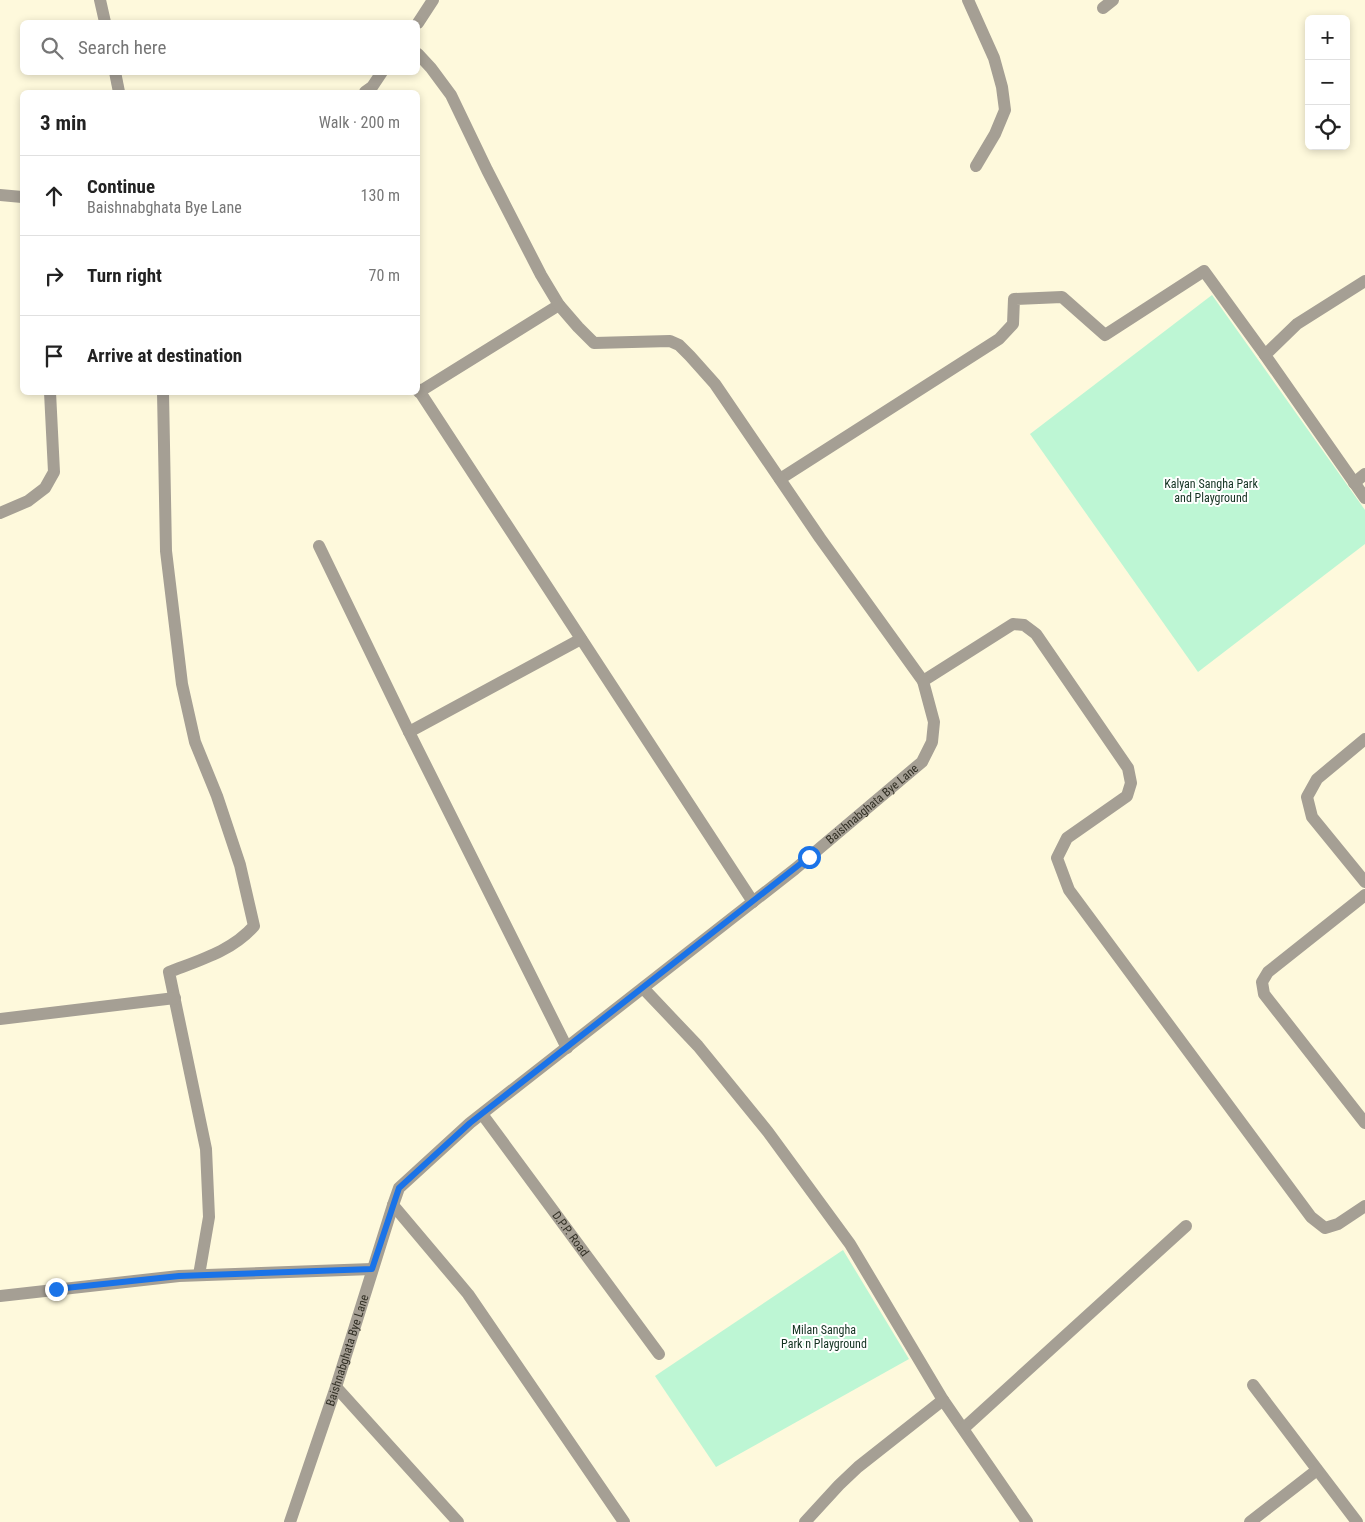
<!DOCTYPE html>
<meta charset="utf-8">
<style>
body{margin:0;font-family:"Roboto Condensed",sans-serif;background:#f2f2f2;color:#222}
.controls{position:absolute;right:15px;top:15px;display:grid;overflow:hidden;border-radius:8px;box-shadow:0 2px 8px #0003}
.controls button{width:45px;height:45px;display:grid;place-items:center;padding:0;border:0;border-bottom:1px solid #e0e0e0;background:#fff;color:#222;font:25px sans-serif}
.stop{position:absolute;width:15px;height:15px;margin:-11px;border:4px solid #1a73e8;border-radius:50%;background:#fff}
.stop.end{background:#1a73e8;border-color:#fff;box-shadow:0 1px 5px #0008}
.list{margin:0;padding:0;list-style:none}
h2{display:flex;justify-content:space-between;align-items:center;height:65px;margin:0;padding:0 20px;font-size:21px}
h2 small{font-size:16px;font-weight:400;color:#767676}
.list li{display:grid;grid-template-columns:32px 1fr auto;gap:15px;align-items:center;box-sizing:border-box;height:80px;padding:0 20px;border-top:1px solid #e0e0e0}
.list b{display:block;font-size:19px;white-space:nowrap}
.list p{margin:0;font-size:16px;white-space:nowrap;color:#767676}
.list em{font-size:16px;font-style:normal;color:#767676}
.icon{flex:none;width:28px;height:28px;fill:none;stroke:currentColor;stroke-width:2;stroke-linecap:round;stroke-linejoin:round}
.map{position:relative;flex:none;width:1365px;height:1522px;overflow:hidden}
.search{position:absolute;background:#fff;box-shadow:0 2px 8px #0003;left:20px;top:20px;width:400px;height:55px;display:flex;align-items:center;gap:12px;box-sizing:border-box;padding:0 18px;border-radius:8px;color:#767676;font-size:19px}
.panel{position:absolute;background:#fff;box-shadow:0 2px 8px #0003;left:20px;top:90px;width:400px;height:305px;border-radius:8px}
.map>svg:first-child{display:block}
.green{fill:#bdf6d4}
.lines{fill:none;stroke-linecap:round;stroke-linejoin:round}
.minor{stroke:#a59f94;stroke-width:12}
.route{stroke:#1a73e8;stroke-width:6}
.labels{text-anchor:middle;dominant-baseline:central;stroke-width:4;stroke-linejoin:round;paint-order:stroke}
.park-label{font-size:12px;fill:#123120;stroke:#fff}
.street-label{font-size:12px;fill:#323025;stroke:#fff}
</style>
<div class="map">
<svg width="1365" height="1522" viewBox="0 0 1365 1522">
<rect width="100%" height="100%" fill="#fef9dc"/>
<g class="green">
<polygon points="1212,295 1365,510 1365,544 1198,672 1030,434"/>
<polygon points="843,1250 909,1359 716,1467 655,1376"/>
</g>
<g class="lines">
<g class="minor">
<polyline points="100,0 105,22"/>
<polyline points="968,0 994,58 1002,87 1005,110 995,134 976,166"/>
<polyline points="1103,8 1113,0"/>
<polyline points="418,23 433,0"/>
<polyline points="115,72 119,92"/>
<polyline points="365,92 372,87 382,72"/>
<polyline points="0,195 22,197"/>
<polyline points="1365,281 1297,324 1265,355 1365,498"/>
<polyline points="418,389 753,902"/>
<path d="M 163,392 L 166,551 L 182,684 L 195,742 L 217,796 L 240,865 L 254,926 C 232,951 200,960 169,972 L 206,1149 L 209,1217 L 199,1275"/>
<polyline points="419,392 559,305"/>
<polyline points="780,479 999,339 1013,324 1014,299 1062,297 1105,335 1204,271 1265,355"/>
<polyline points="1354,483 1365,474"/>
<polyline points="0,513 28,501 45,488 54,472 50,392"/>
<polyline points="319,546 409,732 567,1048"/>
<polyline points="923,681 1013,624 1024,625 1036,634 1128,768 1131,783 1127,796 1067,838 1057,858 1069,890 1311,1217 1325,1228 1338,1224 1365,1206"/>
<polyline points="409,732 581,639"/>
<polyline points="1365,739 1317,779 1307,797 1312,817 1365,882"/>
<polyline points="1365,895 1268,972 1262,982 1264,994 1365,1123"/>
<polyline points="643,988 698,1046 768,1132 850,1244 943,1400 1027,1522"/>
<polyline points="0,1019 175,998"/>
<path id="s1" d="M 482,1114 L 659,1354"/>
<polyline points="393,1205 468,1294 624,1522"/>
<polyline points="0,1296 179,1276 372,1269"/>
<polyline points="1253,1385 1357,1522"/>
<polyline points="336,1387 458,1522"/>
<polyline points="964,1428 1186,1226"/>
<path id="s2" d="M 290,1522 L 336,1387 L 393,1205 L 399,1188 L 470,1123 L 795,869 L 922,762 L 932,742 L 934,722 L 923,681 L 820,538 L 715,384 L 690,356 L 679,345 L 670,341 L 594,343 L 578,327 L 559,305 L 541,275 L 487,170 L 451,95 L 431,68 L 418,54"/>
<polyline points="805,1522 839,1485 858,1467 943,1400"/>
<polyline points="1250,1522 1317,1470"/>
</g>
</g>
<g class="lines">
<polyline class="route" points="56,1289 179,1276 372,1269 399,1188 470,1123 809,857"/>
</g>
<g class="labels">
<g class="park-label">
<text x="1211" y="484">Kalyan Sangha Park<tspan x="1211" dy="14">and Playground</tspan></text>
<text x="824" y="1330">Milan Sangha<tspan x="824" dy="14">Park n Playground</tspan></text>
</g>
<g class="street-label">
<text stroke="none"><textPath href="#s2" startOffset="961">Baishnabghata Bye Lane</textPath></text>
<text stroke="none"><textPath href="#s1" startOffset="149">D.P.P. Road</textPath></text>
<text stroke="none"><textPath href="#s2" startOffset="181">Baishnabghata Bye Lane</textPath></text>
</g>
</g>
</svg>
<div class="controls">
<button>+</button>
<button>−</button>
<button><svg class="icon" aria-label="locate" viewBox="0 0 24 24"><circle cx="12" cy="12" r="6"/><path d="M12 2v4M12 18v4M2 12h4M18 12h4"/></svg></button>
</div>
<div class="stop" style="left:809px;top:857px"></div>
<div class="stop end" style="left:56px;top:1289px"></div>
<div class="search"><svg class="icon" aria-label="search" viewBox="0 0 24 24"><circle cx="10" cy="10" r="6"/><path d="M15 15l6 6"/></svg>Search here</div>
<section class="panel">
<h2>3 min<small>Walk · 200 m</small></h2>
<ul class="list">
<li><svg class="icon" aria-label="ahead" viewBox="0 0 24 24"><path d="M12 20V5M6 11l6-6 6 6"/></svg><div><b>Continue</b><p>Baishnabghata Bye Lane</p></div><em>130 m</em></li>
<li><svg class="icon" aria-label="right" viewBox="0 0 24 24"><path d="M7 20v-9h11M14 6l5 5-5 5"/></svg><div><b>Turn right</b></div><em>70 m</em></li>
<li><svg class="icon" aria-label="arrive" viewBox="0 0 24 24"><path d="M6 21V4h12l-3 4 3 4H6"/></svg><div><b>Arrive at destination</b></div></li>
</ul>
</section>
</div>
